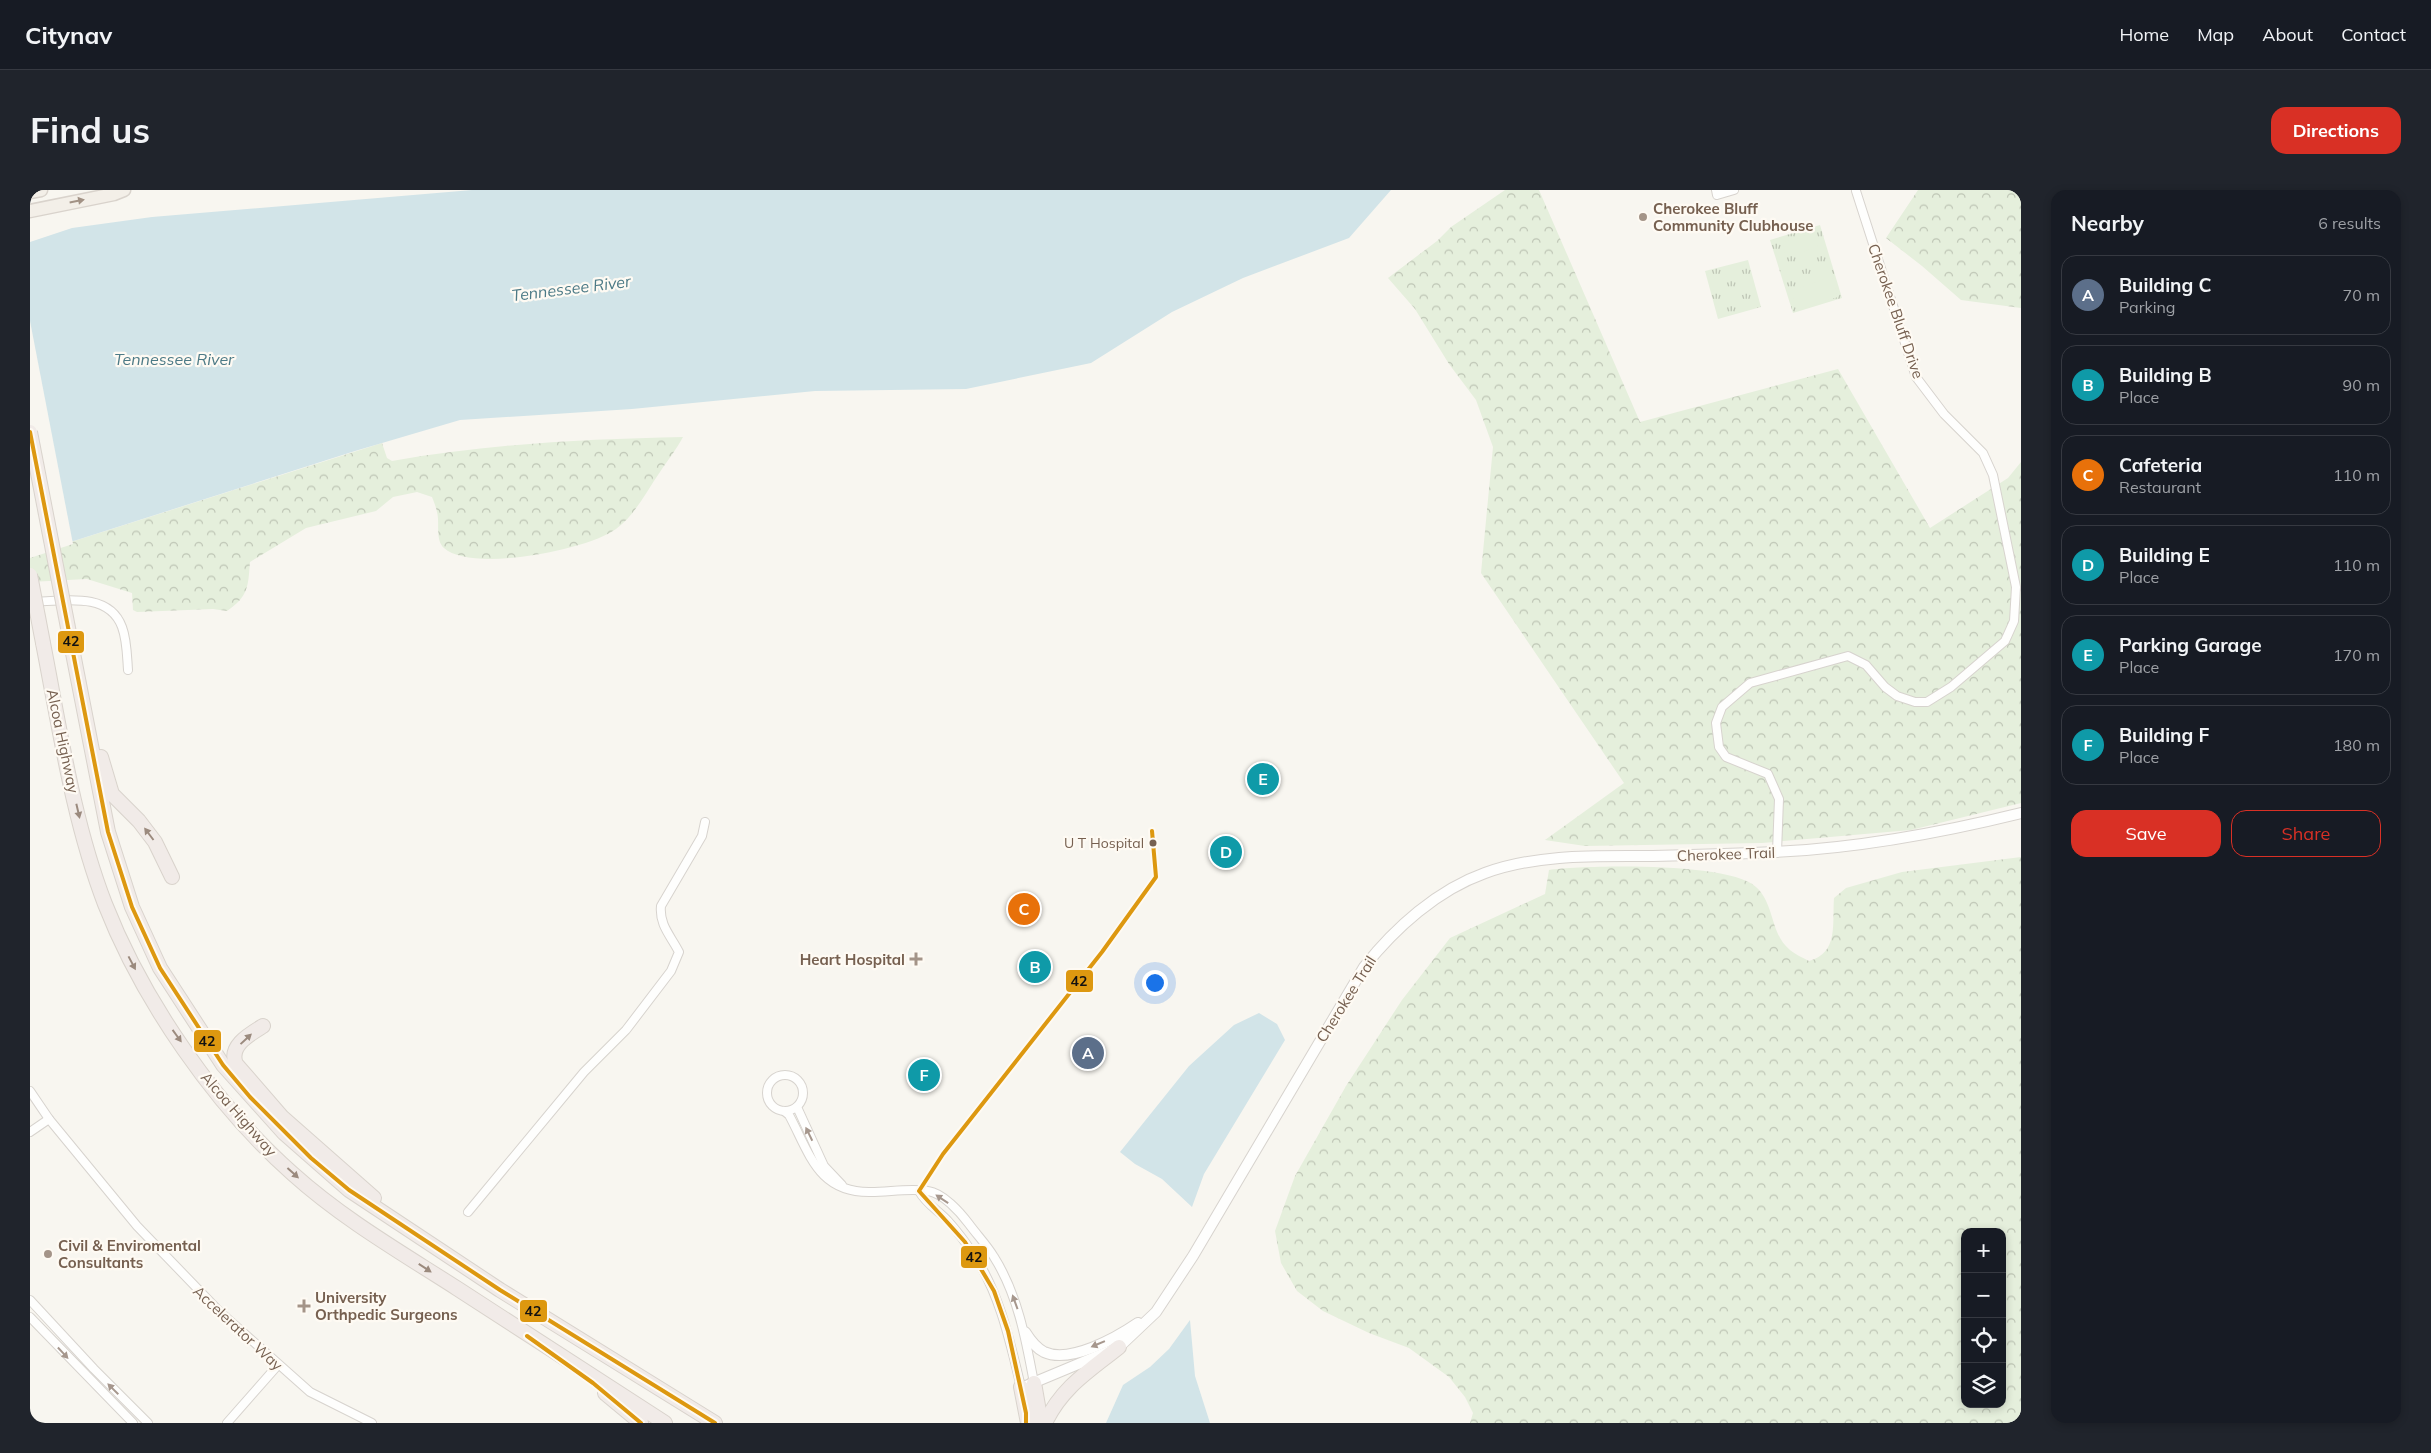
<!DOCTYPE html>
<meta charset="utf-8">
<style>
body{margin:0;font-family:Mulish,sans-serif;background:#20242c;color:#f1f3f6}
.controls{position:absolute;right:15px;bottom:15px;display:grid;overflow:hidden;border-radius:10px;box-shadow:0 2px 8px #0003}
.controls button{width:45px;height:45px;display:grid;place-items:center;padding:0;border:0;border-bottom:1px solid #363941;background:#171b24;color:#f1f3f6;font:25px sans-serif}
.you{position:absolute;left:1124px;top:792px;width:18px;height:18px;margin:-12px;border:4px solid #fff;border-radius:50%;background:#1a73e8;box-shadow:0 0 0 8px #1a73e833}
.badge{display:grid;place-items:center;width:32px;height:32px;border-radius:50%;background:#d93025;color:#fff;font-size:16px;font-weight:700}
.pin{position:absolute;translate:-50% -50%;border:2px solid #fff;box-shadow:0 1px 5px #0006}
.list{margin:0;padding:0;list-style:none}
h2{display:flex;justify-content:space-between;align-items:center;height:65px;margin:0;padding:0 20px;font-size:21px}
h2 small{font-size:16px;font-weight:400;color:#9ea1a6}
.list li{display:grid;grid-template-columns:32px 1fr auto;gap:15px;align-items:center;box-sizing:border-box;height:80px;margin:0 10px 10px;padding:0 10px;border:1px solid #363941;border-radius:15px}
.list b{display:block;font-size:19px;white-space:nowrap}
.list p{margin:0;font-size:16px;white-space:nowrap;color:#9ea1a6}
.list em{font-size:16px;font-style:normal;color:#9ea1a6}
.actions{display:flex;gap:10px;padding:15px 20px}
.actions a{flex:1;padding:11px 0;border:1px solid #d93025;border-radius:15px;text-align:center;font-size:18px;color:#d93025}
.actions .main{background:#d93025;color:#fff}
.icon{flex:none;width:28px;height:28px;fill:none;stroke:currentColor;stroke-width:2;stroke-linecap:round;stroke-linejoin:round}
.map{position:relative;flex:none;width:1991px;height:1233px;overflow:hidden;border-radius:15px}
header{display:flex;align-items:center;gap:30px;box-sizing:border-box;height:70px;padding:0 25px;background:#171b24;border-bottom:1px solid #363941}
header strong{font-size:24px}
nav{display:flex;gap:28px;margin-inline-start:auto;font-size:18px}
.intro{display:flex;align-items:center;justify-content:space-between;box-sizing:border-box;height:120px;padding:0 30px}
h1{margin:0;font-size:35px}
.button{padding:12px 22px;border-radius:15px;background:#d93025;color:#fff;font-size:18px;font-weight:700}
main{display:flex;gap:30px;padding:0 30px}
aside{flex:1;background:#171b24;border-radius:15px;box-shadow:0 2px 8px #0003}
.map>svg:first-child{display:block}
.grass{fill:url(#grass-tufts)}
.forest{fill:url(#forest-crowns);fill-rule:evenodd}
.pitch{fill:#e5efdc}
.water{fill:#d2e4e8}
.pier{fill:#f8f6f0}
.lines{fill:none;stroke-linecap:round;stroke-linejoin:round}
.minor-casing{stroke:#d7d3ce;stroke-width:10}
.tertiary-casing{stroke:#d7d3ce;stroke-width:12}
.primary-casing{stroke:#d9d3cc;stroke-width:15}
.motorway-casing{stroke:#d9d3cc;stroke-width:16}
.minor{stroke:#fefefd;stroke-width:8}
.tertiary{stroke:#fefefd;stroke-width:10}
.primary{stroke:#f3efe8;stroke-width:12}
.motorway{stroke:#f1ebe8;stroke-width:14}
.motorway-bridge-casing{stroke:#d9d3cc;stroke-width:16;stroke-linecap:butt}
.motorway-bridge{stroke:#f1ebe8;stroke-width:14}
.bus-1-casing{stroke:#fefaf3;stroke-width:8}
.bus-1{stroke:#dd9810;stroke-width:4}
.oneway{fill:#a29285}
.oneway2{fill:#9b8a7e}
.oneway3{fill:#a6978d}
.poi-dot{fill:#a49488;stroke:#fefaf3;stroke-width:2}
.bus-dot{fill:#766050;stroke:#fefaf3;stroke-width:2}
.labels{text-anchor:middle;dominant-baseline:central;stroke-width:4.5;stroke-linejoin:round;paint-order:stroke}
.bus-label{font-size:14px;fill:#766050;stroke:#fefaf3;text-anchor:end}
.poi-label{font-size:15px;font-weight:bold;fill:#766050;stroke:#fefaf3;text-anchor:start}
.street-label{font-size:15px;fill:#766050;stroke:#fefaf3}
.water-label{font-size:16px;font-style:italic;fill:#4c7a86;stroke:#fefaf3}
.line-badge{stroke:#fefaf3;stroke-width:2}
.pale-badge-label{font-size:14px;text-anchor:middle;font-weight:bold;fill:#111}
</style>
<header>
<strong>Citynav</strong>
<nav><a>Home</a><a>Map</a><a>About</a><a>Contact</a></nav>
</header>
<div class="intro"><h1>Find us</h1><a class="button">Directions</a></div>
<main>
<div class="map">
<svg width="1991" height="1233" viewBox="0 0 1991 1233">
<defs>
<pattern id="grass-tufts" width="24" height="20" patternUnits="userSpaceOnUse" patternTransform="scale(1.25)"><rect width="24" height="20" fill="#e5efdc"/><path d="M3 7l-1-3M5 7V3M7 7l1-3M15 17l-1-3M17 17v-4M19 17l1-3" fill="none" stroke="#bec5b5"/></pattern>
<pattern id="forest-crowns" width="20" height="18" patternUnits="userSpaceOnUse" patternTransform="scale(1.25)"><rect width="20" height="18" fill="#e5efdc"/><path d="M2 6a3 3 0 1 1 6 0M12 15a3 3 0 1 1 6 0" fill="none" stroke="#bec5b5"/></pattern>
</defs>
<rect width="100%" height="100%" fill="#f8f6f0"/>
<g class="grass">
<polygon points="1790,35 1812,108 1763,123 1740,50"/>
<polygon points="1718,70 1731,117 1688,129 1675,81"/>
</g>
<g class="forest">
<polygon points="1475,0 1509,0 1610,232 1808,179 1900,338 1978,288 1991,272 1991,613 1881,640 1732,653 1555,656 1515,650 1594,593 1451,383 1463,257 1446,210 1419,174 1385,119 1358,88 1407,51 1421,37"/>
<polygon points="1888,0 1991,0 1991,118 1931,110 1892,76 1856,48"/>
<path d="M 653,247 C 646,260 638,270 630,282 C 616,302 606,324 586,339 C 558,360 441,383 414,358 C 405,350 410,333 407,322 C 406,317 404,312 402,307 L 387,302 L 363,307 L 346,321 L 276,338 L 220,372 C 218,396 219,406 197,421 L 183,419 L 107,422 L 103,420 L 102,403 L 57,389 L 0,392 L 0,365 L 352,253 L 357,268 L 362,271 C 458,254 555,249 653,247 Z"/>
<path d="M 1991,667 L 1991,1233 L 1440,1233 L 1443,1223 L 1435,1207 L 1419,1187 L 1379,1158 L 1339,1143 L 1293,1121 L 1267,1101 L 1251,1073 L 1245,1041 L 1265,986 L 1316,896 L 1372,810 L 1420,748 L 1515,704 L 1519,680 C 1556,675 1700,672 1726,697 C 1745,714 1740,744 1760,760 C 1765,764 1773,768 1779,771 C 1809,763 1802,733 1804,708 L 1816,698 L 1872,682 ZM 1935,1042 L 1972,1042 L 1972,1214 L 1935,1214 Z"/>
</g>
<g class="pitch">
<polygon points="1783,43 1788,57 1756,67 1752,52"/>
<polygon points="1802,87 1808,107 1767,120 1761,100"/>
</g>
<g class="water">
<polygon points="442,0 1361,0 1319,48 1213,88 1142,122 1061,173 936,199 785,201 602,219 430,230 325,261 0,365 0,52 42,38 122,27"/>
<polygon points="1229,823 1247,834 1255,850 1174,984 1162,1017 1132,989 1105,974 1090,962 1159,876 1204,835"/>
<polygon points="1160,1130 1165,1186 1180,1233 1076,1233 1093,1195 1120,1177 1139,1159"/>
</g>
<polygon class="pier" points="0,131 43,354 0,368"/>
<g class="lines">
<g class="minor-casing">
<g id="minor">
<polyline points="1686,0 1687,5 1704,0"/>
<path d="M 2,412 C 32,411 79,401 92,437 C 97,450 97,466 98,480"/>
<polyline points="1747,662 1749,609 1738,584 1696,567 1689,557 1686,533 1692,517 1720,493 1818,466 1836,475 1855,497 1867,506 1885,512 1897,512 1921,497 1975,451 1984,431 1986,397 1963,285 1953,263 1914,224 1886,187 1826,1"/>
<circle cx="755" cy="903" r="18"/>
<polyline points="0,901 19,929 107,1036 190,1122 280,1202 342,1233"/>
<polyline points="767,917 794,976 812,995"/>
<path d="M 754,921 L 759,925 C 780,964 788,1003 841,1002 C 859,1002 880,998 898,1001 C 913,1003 930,1022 939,1034 C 947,1045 957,1055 964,1067 C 988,1105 996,1150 1004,1193"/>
<polyline points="0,942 19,929"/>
<path d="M 889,1001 C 896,1014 909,1021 918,1031 C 927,1041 936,1053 944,1065 C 970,1104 980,1152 991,1197"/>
<path d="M 438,1022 L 554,882 L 596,840 L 641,781 L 649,762 C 641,746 629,735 631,716 L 672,646 L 675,632"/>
<polyline points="0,1110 64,1179 118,1233"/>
<polyline points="0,1127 103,1233"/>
<polyline points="197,1233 248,1175"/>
</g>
</g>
<g class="tertiary-casing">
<g id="tertiary">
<path d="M 995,1142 C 1000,1150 1006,1158 1014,1162 C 1040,1174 1086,1148 1108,1133"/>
<path d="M 998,1195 L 1089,1157 L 1126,1122 L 1163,1066 L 1334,777 C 1365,738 1407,700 1455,683 C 1507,664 1565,666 1620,666 C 1661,665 1703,664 1745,662 C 1828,658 1910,643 1991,623"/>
</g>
</g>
<g class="primary-casing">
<g id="primary">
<polyline points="0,2 11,0"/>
<polyline points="0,21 84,4 94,0"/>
</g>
</g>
<g class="motorway-casing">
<g id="motorway">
<polyline points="40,448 78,642 102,717 130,778 193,875 254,943 319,1000 470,1100 685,1233"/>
<path d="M 13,453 C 30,540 43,631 75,714 C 113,811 185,915 263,984 C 313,1029 372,1063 428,1099 C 497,1143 566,1188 635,1233"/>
<polyline points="71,567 82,604 109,631 125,652 142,687"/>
<path d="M 233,836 C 220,844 198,856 206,874 L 252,927 L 344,1008"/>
<polyline points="1004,1193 1011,1233"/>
<polyline points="991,1197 998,1233"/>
<polyline points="575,1203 611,1233"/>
<path d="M 1015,1233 C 1032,1197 1059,1181 1089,1157"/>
</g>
</g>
<use href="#minor" class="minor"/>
<use href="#tertiary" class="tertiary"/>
<use href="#primary" class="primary"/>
<use href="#motorway" class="motorway"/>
<g class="motorway-bridge-casing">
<g id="motorway-bridge">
<polyline points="0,242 40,448"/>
<polyline points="0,385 13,453"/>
</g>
</g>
<use href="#motorway-bridge" class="motorway-bridge"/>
<g class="bus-1-casing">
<g id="bus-1">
<polyline points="0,242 78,642 102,717 130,778 193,875 220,907 281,968 319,1000 470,1100 685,1233"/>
<polyline points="497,1146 563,1193 611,1233"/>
<polyline points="996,1233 996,1223 978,1141 964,1101 935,1052 889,1001 913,964 1072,762 1126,687 1122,641"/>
</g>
</g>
<use href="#bus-1" class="bus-1"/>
</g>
<defs><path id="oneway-solid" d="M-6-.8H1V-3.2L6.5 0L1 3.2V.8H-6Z" transform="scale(1.25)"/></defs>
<use class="oneway" href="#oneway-solid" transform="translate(47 11) rotate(-11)"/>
<g class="oneway2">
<use href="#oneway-solid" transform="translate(48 621) rotate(77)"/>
<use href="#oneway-solid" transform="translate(119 644) rotate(-127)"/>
<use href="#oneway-solid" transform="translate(102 773) rotate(62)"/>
<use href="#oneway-solid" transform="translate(147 846) rotate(54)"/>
<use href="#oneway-solid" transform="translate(216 849) rotate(-43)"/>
<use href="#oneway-solid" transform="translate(263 983) rotate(42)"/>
<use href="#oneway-solid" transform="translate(395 1078) rotate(33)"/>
</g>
<g class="oneway3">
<use href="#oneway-solid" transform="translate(779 944) rotate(-116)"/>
<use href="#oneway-solid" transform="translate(912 1009) rotate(-146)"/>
<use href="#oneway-solid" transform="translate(985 1112) rotate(-110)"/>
<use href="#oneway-solid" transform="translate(1068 1154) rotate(157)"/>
<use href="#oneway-solid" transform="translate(33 1163) rotate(47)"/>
<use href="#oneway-solid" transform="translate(83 1199) rotate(-135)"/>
</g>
<g class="poi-dot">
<circle cx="1613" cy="27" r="5"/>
<path d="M883.5 761.5h5v5h5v5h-5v5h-5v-5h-5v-5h5z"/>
<circle cx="18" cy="1064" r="5"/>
<path d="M271.5 1108.5h5v5h5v5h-5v5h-5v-5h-5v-5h5z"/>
</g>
<circle class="bus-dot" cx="1123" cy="653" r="4.5"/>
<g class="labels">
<g class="bus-label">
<text x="1114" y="653">U T Hospital</text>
</g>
<g class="poi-label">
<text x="1623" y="18">Cherokee Bluff<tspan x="1623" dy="17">Community Clubhouse</tspan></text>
<text x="875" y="769" text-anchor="end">Heart Hospital</text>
<text x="28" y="1055">Civil &amp; Enviromental<tspan x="28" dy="17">Consultants</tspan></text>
<text x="285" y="1107">University<tspan x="285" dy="17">Orthpedic Surgeons</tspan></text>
</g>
<g class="street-label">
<text transform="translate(1866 121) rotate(71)">Cherokee Bluff Drive</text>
<text transform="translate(33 551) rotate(78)">Alcoa Highway</text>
<text transform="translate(1696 664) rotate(-2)">Cherokee Trail</text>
<text transform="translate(1316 809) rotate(-58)">Cherokee Trail</text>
<text transform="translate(209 924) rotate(49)">Alcoa Highway</text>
<text transform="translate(208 1138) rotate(43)">Accelerator Way</text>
</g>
<g class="water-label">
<text transform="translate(541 98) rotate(-7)">Tennessee River</text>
<text x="144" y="169">Tennessee River</text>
</g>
</g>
<g class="line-badge">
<rect x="27" y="440" width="28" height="24" rx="5" fill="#dd9810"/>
<rect x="1035" y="779" width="29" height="24" rx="5" fill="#dd9810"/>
<rect x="163" y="839" width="29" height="24" rx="5" fill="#dd9810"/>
<rect x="930" y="1055" width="28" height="24" rx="5" fill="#dd9810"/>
<rect x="489" y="1109" width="29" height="24" rx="5" fill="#dd9810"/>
</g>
<g class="pale-badge-label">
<text x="41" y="456">42</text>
<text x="1049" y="796">42</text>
<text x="177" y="856">42</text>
<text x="944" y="1072">42</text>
<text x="503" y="1126">42</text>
</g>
</svg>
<div class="controls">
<button>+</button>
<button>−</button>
<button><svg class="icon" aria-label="locate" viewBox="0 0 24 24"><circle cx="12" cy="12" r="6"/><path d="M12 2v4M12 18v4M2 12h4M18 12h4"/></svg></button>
<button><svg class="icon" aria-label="layers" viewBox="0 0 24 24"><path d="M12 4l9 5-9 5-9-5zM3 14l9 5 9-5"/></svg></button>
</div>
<div class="you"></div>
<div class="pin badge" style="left:1058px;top:863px;background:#5c6f8a">A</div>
<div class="pin badge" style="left:1005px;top:777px;background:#0f9aa8">B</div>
<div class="pin badge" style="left:994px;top:719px;background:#e8710a">C</div>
<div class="pin badge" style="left:1196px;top:662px;background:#0f9aa8">D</div>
<div class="pin badge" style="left:1233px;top:589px;background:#0f9aa8">E</div>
<div class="pin badge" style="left:894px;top:885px;background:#0f9aa8">F</div>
</div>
<aside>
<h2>Nearby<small>6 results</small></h2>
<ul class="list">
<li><span class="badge" style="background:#5c6f8a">A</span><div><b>Building C</b><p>Parking</p></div><em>70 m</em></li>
<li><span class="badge" style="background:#0f9aa8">B</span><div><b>Building B</b><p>Place</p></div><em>90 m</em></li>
<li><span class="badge" style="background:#e8710a">C</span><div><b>Cafeteria</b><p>Restaurant</p></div><em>110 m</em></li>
<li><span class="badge" style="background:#0f9aa8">D</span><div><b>Building E</b><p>Place</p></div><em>110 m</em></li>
<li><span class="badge" style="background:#0f9aa8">E</span><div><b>Parking Garage</b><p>Place</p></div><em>170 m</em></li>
<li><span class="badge" style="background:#0f9aa8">F</span><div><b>Building F</b><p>Place</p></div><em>180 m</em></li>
</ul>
<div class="actions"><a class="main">Save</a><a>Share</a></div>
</aside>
</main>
